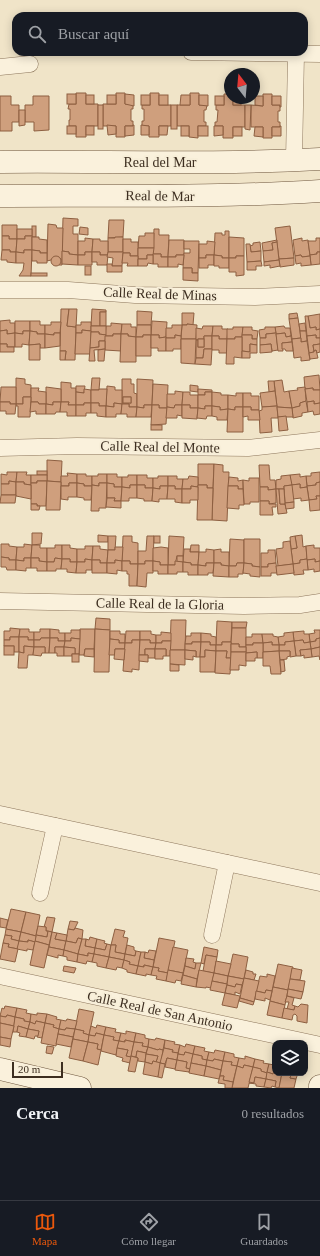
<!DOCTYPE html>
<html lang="es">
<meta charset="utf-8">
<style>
body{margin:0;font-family:Georgia,serif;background:#20242c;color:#f1f3f6}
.controls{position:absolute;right:12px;bottom:12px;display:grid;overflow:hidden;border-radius:8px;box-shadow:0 2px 10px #0003}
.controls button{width:36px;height:36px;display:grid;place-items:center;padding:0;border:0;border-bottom:1px solid #363941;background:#171b24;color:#f1f3f6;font:20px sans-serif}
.compass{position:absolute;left:224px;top:68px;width:36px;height:36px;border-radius:50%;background:#171b24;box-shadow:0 2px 10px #0003;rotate:344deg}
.scale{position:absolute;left:12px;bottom:10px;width:51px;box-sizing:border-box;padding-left:4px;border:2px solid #3d2e20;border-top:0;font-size:11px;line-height:14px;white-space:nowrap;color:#3d2e20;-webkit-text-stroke:3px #f7eed8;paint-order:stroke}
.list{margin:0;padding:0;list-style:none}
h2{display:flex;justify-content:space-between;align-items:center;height:52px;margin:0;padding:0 16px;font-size:17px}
h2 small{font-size:13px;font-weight:400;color:#9ea1a6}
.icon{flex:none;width:22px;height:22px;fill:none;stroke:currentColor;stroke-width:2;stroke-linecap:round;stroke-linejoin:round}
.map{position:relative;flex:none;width:320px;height:1088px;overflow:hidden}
.search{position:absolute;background:#171b24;box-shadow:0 2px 10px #0003;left:12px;right:12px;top:12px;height:44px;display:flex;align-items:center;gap:10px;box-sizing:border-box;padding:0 14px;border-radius:12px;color:#9ea1a6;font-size:15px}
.sheet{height:112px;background:#171b24}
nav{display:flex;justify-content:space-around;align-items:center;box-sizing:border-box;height:56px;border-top:1px solid #363941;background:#171b24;font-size:11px;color:#9ea1a6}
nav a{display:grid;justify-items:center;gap:2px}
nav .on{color:#ea580c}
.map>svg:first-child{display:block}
.building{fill:#cf9f7d;stroke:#8d5f41;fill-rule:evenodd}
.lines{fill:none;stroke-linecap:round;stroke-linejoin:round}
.street-casing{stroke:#8d765c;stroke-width:17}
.secondary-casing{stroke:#6f573f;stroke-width:23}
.street{stroke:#faf1dc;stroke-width:16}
.secondary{stroke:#faf1dc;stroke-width:22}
.labels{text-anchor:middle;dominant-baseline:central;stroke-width:4;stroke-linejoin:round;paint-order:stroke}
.street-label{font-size:14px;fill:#3d2e20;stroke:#f7eed8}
</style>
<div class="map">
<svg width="320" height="1088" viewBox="0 0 320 1088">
<rect width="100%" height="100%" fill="#f0e4c8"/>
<g class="building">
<polygon points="76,93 86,93 86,104 98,104 98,126 86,126 86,137 76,137 76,126 69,126 69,120 70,120 70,109 68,109 69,104 76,104"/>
<polygon points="116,93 125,93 125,104 133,104 133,109 131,109 131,121 133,121 133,126 125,126 125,137 116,137 116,126 103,126 103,104 116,104"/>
<polygon points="150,93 159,93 159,105 171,105 171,126 159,126 159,137 149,137 149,126 142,126 142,121 144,121 144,109 142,109 142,105 150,105"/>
<polygon points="190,93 199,93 199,105 207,105 206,110 204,110 204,122 206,122 206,126 198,126 198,138 189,137 189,126 177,126 177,105 190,105"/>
<rect x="67" y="94" width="9" height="10"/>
<polygon points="125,94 134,95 134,106 125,104"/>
<polygon points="224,94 230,94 230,98 233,98 233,105 245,105 245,127 233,127 233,138 223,138 223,126 215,126 215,122 217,122 218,110 216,110 216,105 224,105"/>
<polygon points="263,94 272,94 272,105 280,105 280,111 278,111 278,122 280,122 280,127 272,127 272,138 263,138 263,127 251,127 251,105 263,106"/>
<rect x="86" y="95" width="8" height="9"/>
<rect x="107" y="95" width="9" height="9"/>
<rect x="141" y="95" width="9" height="10"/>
<rect x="159" y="95" width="9" height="10"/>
<polygon points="181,95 190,95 190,105 180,105"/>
<polygon points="199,95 208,95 208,106 199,105"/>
<polygon points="0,96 11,96 11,105 19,105 19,122 12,122 12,131 0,131"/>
<polygon points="33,96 49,96 49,130 34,131 34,122 25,122 25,105 33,105"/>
<rect x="215" y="96" width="9" height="9"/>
<polygon points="255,96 263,96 263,106 255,105"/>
<polygon points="272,96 281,96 281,107 280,107 280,105 272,105"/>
<rect x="233" y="98" width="8" height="7"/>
<rect x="98" y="105" width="5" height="24"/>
<rect x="171" y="105" width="6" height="24"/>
<polygon points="245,105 251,105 250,130 245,129"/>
<polygon points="19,110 25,110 25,125 19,126"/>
<polygon points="107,125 116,126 116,134 108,135"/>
<polygon points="133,125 134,125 134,135 125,136 125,126 133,126"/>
<polygon points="141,125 149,126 149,135 141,135"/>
<rect x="67" y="126" width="9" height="8"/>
<rect x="86" y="126" width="8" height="9"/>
<polygon points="159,126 168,126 167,135 159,135"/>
<rect x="181" y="126" width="8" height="10"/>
<rect x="198" y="126" width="10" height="10"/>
<polygon points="214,126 223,126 223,135 214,136"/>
<polygon points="280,126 281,126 281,136 272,136 272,127 280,127"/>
<rect x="233" y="127" width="9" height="9"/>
<polygon points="255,127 263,127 263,137 254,136"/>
<polygon points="63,218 78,219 78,226 73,226 73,234 78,234 78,255 69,254 69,252 62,251"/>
<polygon points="109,220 124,220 123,237 108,238"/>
<polygon points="48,224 56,225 57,228 63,228 62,265 59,265 61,259 59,257 54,257 51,260 47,261"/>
<polygon points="2,225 17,225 17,239 9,239 9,236 2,236"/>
<rect x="32" y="226" width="4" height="11"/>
<polygon points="290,226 294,258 279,259 275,228"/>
<polygon points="80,227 88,228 88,235 79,234"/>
<polygon points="17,229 32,229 32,236 25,236 25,239 17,239"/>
<polygon points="154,229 159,229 159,235 169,235 168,257 161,257 161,254 153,254"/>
<polygon points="225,231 229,231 229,258 222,258 222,256 214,255 215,233 222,233 222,235 225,235"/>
<polygon points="145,233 154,233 154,248 138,248 139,236 145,236"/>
<polygon points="2,236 9,236 9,239 17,239 16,252 10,252 10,250 2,250"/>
<polygon points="25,236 32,236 32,250 24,250 24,253 16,252 17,239 25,239"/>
<polygon points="32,237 39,237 39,239 47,240 47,253 40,253 40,251 32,250"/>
<polygon points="115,237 123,237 123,252 108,252 108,238 115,238"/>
<polygon points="229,237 244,238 244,256 236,256 236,258 229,258"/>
<polygon points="85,238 93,239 92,252 85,252 85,255 78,255 78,241 85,241"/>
<polygon points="302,238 302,241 308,240 310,256 302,257 301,255 295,256 293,240"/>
<polygon points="316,238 320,238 320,252 317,252 317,254 310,255 308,241 316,241"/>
<polygon points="93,239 100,239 100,241 108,241 108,255 100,255 100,252 92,252"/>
<polygon points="123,239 131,239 131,242 138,242 138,256 130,256 130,253 123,253"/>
<polygon points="169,240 184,240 184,255 176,255 176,257 168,257"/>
<polygon points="277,240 277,242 272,243 273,250 263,251 262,243"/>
<polygon points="184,241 199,241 198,273 192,273 192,268 183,268 184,253 190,253 190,249 184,249"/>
<polygon points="207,241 215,242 214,255 206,255 206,258 199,258 199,244 207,244"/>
<polygon points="260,242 261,251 251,252 250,246 253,245 253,243"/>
<polygon points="277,242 279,260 264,262 263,251 273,250 272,243"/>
<polygon points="246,244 250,244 251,252 261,251 261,261 247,262"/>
<polygon points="138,248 154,248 153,255 147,255 147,259 138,259"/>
<polygon points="2,250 10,250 10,252 16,252 16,263 7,262 7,260 1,260"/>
<polygon points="24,250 32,250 31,276 19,276 23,270 24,263 16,263 16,252 24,253"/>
<polygon points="32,250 40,251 40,253 47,253 47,263 37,263 37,261 32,261"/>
<polygon points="62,251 69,252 69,254 78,255 78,265 62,264"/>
<polygon points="85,252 92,252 92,265 78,265 78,255 85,255"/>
<polygon points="92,252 100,252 100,255 108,255 107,265 97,265 97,262 92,262"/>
<polygon points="108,252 123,252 122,266 112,266 113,258 107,257"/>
<polygon points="317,252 320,252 320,264 311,265 310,255 317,254"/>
<polygon points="123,253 130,253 130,256 138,256 138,266 127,266 128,263 122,263"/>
<polygon points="153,254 161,254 161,257 168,257 168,267 158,267 158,264 153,264"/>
<polygon points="147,255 153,255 153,264 148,263 147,266 138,266 138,259 147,259"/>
<polygon points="176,255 184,255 183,265 178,264 178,267 168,267 168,257 176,257"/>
<polygon points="206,255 214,255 214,265 208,265 208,268 199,268 199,258 206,258"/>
<polygon points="214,255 222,256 222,258 229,258 229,268 219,268 219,266 214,266"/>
<polygon points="301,255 302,257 310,256 311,265 301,266 301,263 296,264 295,256"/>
<polygon points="236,256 244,256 244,275 236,276 236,272 229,272 229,258 236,258"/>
<circle cx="56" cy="261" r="5"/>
<polygon points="294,258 294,265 280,267 279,259"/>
<polygon points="279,260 280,266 270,268 270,265 264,266 264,262"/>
<polygon points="261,261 262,266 256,266 256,270 247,270 247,262"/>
<polygon points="107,264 112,264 112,266 122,266 122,272 107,272"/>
<rect x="85" y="266" width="6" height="9"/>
<polygon points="183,268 192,268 192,273 198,273 198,281 183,280"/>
<rect x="31" y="273" width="16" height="3"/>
<polygon points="61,309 69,309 67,326 76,327 75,360 65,360 66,351 60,351"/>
<polygon points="69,309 77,309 76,327 67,326"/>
<polygon points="92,309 106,310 106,312 100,312 100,326 91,326"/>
<polygon points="137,311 152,312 151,325 137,325"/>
<rect x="100" y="312" width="6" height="14"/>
<polygon points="182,313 194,313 193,325 187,324 187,325 182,325"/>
<polygon points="297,313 298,318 289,319 289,314"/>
<polygon points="320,314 320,329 316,330 316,327 310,328 308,316"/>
<polygon points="305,316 308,316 310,328 316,327 316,330 320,329 320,338 316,338 316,335 307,336"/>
<polygon points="298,318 301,338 292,339 289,319"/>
<polygon points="10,320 10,323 15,323 15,333 7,334 7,330 0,331 0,321"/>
<polygon points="15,321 30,321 30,331 23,331 23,334 15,333"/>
<polygon points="30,321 40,321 40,325 45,325 45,334 37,334 37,332 30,331"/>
<polygon points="152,321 167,322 166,337 159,338 159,335 151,335"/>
<polygon points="51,322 61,322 60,333 54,333 54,335 45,334 45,325 51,325"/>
<polygon points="81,322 91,322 91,331 82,330 82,333 76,333 76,325 81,325"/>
<polygon points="111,323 122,324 121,334 113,334 113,336 105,336 106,326 111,326"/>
<polygon points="305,323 306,331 300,331 299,324"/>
<polygon points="122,324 131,324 131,327 136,327 136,337 128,336 128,334 121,334"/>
<polygon points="187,324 197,325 196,339 181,339 182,325 187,325"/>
<polygon points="137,325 151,325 151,335 143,335 143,337 136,337"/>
<polygon points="172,325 182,325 181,336 175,335 175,338 166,338 166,328 172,328"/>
<polygon points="91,326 106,326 106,335 99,334 99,332 91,332"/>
<polygon points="203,326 213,326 212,336 204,336 204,339 198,339 198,340 196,340 196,328 202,329"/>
<polygon points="213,326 222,326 222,329 228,329 227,339 219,339 219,336 212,336"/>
<polygon points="284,326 285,328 290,328 291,336 286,337 285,333 276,334 275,327"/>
<polygon points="233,327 243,327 242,337 235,337 235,339 227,339 227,329 233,329"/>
<polygon points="243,327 252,327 252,330 258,331 257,339 252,339 252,335 242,335"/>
<polygon points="265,327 275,327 276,333 266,334 266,338 260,338 259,330 265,329"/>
<polygon points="7,330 7,334 15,333 15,347 7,347 7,344 0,344 0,331"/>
<polygon points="82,330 91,331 90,354 75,354 76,333 82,333"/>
<polygon points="23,331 30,331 29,345 22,344 22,347 15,347 15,333 23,334"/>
<polygon points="30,331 37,332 37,334 45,334 45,348 40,348 40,344 29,345"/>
<polygon points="300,331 306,331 307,341 301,342"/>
<polygon points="91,332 99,332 99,334 106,335 105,341 99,341 99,347 90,348"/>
<polygon points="54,333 60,333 60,346 45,348 45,334 54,335"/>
<polygon points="276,333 278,350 272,351 271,344 260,345 260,338 266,338 266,334"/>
<polygon points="285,333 286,337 291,336 292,342 282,343 283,351 278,351 276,334"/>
<polygon points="113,334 121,334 121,351 105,350 105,336 113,336"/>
<polygon points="121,334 128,334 128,336 136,337 136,362 120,362"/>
<polygon points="143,335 151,335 151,356 136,356 136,337 143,337"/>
<polygon points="151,335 159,335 159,338 166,337 166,351 158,351 158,348 151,348"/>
<polygon points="175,335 181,336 181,349 173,349 173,351 166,351 166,338 175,338"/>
<polygon points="242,335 252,335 252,339 257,339 257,345 250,344 250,352 242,351"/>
<polygon points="316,335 316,338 320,338 320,344 313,345 314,352 309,353 307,336"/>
<polygon points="204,336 212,336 212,349 204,349 203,358 196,358 196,340 198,340 198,347 204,347"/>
<polygon points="212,336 219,336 219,339 227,339 227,353 219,353 219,350 212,350"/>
<polygon points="235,337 242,337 242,358 234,357 234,364 226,364 227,339 235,339"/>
<polygon points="301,338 301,342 307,341 310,360 301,361 301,357 294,358 292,339"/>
<polygon points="181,339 196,339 195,364 181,363"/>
<rect x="198" y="339" width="6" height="8"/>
<polygon points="99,341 105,341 105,349 94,350 95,361 89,361 90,348 99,347"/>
<polygon points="292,342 293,351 286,351 285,349 282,349 282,343"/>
<polygon points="0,344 7,344 7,347 14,347 14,352 0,352"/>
<polygon points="40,344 40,360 29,360 29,345"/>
<polygon points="250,344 257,345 257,353 250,353 250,358 242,358 242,351 250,352"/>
<polygon points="271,344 272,352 260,353 260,345"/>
<polygon points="320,344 320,352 317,353 316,350 314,351 313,345"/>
<polygon points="204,349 212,349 211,365 195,364 196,358 203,358"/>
<polygon points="98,350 105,349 104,361 98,361"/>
<polygon points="316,350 318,358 310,359 309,353 314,352 314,351"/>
<polygon points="60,351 66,351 65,360 60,360"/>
<polygon points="319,375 320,390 313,390 313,388 305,389 304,377"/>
<polygon points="16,378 25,379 25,384 31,385 31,397 23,397 23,404 16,404"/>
<polygon points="92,378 100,378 99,390 91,390"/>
<path d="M 122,379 L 131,379 L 131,384 L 134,384 L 134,393 L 137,394 L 137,407 L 129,407 L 129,404 L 122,404 ZM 123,397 L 131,397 L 131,403 L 123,403 Z"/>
<polygon points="137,379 153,380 152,405 144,405 144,408 137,407"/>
<polygon points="282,380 284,392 289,391 292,408 277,407 274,381"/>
<polygon points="268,381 274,381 275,391 269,392"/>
<polygon points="61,382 71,383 71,388 76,388 76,405 68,405 69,402 61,402"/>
<polygon points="153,384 168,385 167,408 159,408 159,405 152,405"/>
<polygon points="190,385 198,386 198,392 190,391"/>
<polygon points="76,386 85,386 84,393 76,392"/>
<polygon points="107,386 115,387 115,390 122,390 122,404 114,403 114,407 106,406"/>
<polygon points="1,387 16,387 16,404 10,404 10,402 0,402"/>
<polygon points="46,387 61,389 61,402 53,402 53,405 46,404"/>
<polygon points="305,387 306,401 300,403 300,406 292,408 289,391 298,390 297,388"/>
<polygon points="31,388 39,388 38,391 46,392 46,404 39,404 38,402 31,402"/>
<polygon points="313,388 313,390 320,390 320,403 314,404 314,401 307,402 305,389"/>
<polygon points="84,389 91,390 91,403 84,403 84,405 76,405 76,392 84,393"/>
<polygon points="99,389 107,389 106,406 99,406 99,403 91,403 91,390 99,390"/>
<polygon points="198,389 212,390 212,392 205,392 205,395 198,395"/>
<polygon points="175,391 183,392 182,405 175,405 174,408 167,407 167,394 175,394"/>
<polygon points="275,391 277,406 262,407 260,393"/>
<polygon points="183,392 190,392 190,395 198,395 198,408 190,408 190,405 182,405"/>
<polygon points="205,392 212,392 212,406 205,406 205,409 198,408 198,395 205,395"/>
<polygon points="212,392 221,393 221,395 228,395 228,409 220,410 220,407 212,406"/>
<polygon points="236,393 243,393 243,407 235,407 235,410 228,409 228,395 236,396"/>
<polygon points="243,393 251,393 251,396 259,396 259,410 251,410 251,407 243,407"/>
<polygon points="23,397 31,397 30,417 18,417 18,406 16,406 16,404 23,404"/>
<rect x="123" y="397" width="8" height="6"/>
<polygon points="306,401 308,412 302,413 302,416 293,418 292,408 300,406 300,403"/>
<polygon points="314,401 314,404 320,403 320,414 314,415 313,411 308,412 307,402"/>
<polygon points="0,402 10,402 10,404 16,404 15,414 6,414 6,411 0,411"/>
<polygon points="31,402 38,402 39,404 46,404 46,414 36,414 36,411 30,412"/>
<polygon points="53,402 61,402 60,412 56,412 55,414 46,414 46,404 53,405"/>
<polygon points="61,402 69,402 68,405 76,405 76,416 67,416 67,412 60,412"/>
<polygon points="84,403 91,403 91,413 86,413 86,416 76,416 76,405 84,405"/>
<polygon points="91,403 99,403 99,406 106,406 106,417 97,416 97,413 91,413"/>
<polygon points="114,403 122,404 121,414 116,414 116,417 106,417 106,406 114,407"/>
<polygon points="122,404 129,404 129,407 137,407 136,417 127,417 127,414 121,414"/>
<polygon points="144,405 152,405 151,417 136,417 137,407 144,408"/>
<polygon points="152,405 159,405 159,408 167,408 166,424 151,425"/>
<polygon points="175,405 182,405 182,416 177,415 177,418 166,418 167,407 174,408"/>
<polygon points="182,405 190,405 190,408 198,408 197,419 182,418"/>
<polygon points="205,406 212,406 212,416 207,416 206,419 197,418 198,408 205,409"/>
<polygon points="212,406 220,407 220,410 228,409 227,420 217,420 217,417 212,416"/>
<polygon points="277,406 278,418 271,418 272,432 260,433 259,411 262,410 262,407"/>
<polygon points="235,407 243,407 243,432 227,432 228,409 235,410"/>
<polygon points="243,407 251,407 251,410 259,410 260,420 248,420 248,416 243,417"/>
<polygon points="277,407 292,408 293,417 278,417"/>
<polygon points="286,416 288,430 279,431 278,417"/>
<rect x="151" y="425" width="11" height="5"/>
<polygon points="47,460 62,461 61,482 47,481"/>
<polygon points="198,464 214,464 213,488 207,488 207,485 198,485"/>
<polygon points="214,464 223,465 223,472 229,472 227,521 212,520"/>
<polygon points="259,465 269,465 270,480 275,480 276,489 268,490 268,487 260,487"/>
<rect x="37" y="471" width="10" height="4"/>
<polygon points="7,472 17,472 16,482 9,481 9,484 1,484 1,474 7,475"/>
<polygon points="17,472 27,472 26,475 31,475 31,485 24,484 24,482 16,482"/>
<polygon points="320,472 320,482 316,483 316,485 307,486 306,476 311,476 311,473"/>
<polygon points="67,473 77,474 77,483 69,483 69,486 61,486 61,476 68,476"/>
<polygon points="77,474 86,474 86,476 92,476 92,486 84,486 84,484 77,483"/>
<polygon points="98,474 107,474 107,483 99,483 99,486 92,485 92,476 98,476"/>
<polygon points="107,474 117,474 117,477 122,477 122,487 114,487 114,484 107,483"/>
<polygon points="300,474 300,477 306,476 307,487 300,488 300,484 291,485 290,475"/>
<polygon points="31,475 47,475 47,481 37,481 37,483 31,483"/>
<polygon points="128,475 137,475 137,485 130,485 130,488 122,487 122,477 128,477"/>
<polygon points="137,475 147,475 147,478 153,478 153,488 145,488 145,485 137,485"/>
<polygon points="290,475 292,485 284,486 284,489 276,489 276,480 281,479 281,476"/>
<polygon points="158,476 168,476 168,486 160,486 160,489 153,488 153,478 158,478"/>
<polygon points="168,476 177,476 177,479 183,479 182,489 175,489 175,486 168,486"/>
<polygon points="189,476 198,477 198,487 191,486 191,489 182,489 183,479 188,479"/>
<polygon points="229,477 238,478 238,481 243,480 243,489 238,489 238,486 228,486"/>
<polygon points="249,478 259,478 259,502 250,502 250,504 244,504 243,480 249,481"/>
<polygon points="9,481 16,482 16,495 1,495 1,484 9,484"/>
<polygon points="37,481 47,481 46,506 37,506 37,504 31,504 31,483 37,483"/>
<polygon points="47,481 61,482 60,510 46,510"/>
<polygon points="16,482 24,482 24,484 31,485 31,499 16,496"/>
<polygon points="320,482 320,496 316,496 317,499 309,500 307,486 316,485 316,483"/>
<polygon points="69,483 77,483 77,497 68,497 68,500 61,499 61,486 69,486"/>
<polygon points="77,483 84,484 84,486 92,486 91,500 84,500 84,498 77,497"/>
<polygon points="99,483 107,483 106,508 99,508 99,511 91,511 92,485 99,486"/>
<polygon points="107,483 114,484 114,487 122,487 121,501 114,501 115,498 107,498"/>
<polygon points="300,484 300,488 307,487 309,500 301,501 301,498 293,499 291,485"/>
<polygon points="130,485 137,485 137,498 129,498 129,501 121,501 122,487 130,488"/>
<polygon points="137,485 145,485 145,488 153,488 152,501 144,501 144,499 137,498"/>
<polygon points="198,485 207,485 207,488 213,488 212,520 197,520"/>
<polygon points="292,485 294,502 285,503 284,486"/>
<polygon points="160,486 168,486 167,499 159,499 159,502 152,501 153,488 160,489"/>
<polygon points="168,486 175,486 175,489 182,489 182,503 175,502 175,499 167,499"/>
<polygon points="191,486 198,487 198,500 190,500 190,503 182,503 182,489 191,489"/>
<polygon points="228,486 238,486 238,489 243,489 244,505 239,505 239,509 227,508"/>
<polygon points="260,487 268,487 268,490 276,489 276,503 269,504 269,501 260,501"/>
<polygon points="276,489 279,489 280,504 285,504 287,513 278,514"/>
<polygon points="279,489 284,489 285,504 280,504"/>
<polygon points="1,495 16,495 15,503 0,503"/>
<polygon points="316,496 320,496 320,510 310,511 309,500 317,499"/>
<polygon points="107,498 115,498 114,501 121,501 121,508 106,507"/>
<polygon points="260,501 269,501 269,504 276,504 276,507 272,507 273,515 260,515"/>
<polygon points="294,502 294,508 286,509 285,503"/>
<polygon points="31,504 37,504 37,506 40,506 39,510 31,510"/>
<polygon points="32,533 42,533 41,544 32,545"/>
<polygon points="98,535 108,536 108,542 98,542"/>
<polygon points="302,535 303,547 306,546 307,559 300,560 300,563 293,564 291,549 297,548 295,536"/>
<polygon points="108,536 116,536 115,550 108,550"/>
<polygon points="123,536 132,536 132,542 138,543 138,564 130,564 130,561 122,561"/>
<polygon points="147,536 154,536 153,561 145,561 145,564 138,564 138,551 146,551"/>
<rect x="154" y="536" width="6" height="7"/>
<polygon points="169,536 184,537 183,556 177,556 175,565 168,565"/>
<polygon points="295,536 297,548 291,549 290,537"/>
<polygon points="230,539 244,540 244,563 237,563 236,566 229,566"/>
<polygon points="244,539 260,539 260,567 252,566 252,564 244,563"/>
<polygon points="290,541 293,564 278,566 276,549 283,548 283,542"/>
<polygon points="1,544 9,544 9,546 17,547 16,560 9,560 9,558 1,557"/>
<polygon points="24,544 32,545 31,558 24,558 24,561 16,560 17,547 24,547"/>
<polygon points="32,545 40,545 40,548 47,548 47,562 39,561 39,558 31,558"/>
<polygon points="55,545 62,545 62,559 55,558 54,562 47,562 47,548 55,548"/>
<polygon points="62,545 70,545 70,548 77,549 77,562 70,562 70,559 62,559"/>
<polygon points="191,545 199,545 199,552 190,552"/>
<polygon points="314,545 314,548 320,548 320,561 315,562 315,559 307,560 306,546"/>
<polygon points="85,546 93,546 92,560 85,559 85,562 77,562 77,549 85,549"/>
<polygon points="93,546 100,546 100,549 108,550 107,563 100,563 100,560 92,560"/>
<polygon points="115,547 123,547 122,561 115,560 115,563 107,563 108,550 115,550"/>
<polygon points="161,547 168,548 168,565 160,565 160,562 153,561 153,548"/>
<polygon points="184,549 190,549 190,552 199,552 198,565 191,565 191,563 183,562"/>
<polygon points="206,549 214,550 214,563 206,563 206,566 198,565 199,552 206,552"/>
<polygon points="221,549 221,552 229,552 229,566 221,565 221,563 214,563 214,550"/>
<polygon points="268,550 275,550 276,563 268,564 268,567 261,567 261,553 268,553"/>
<rect x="177" y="556" width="6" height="6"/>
<polygon points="1,557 9,558 9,560 16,560 16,570 7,570 6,567 1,567"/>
<polygon points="24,558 31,558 31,568 26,568 26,571 16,570 16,560 24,561"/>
<polygon points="31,558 39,558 39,561 47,562 47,571 37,571 37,568 31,568"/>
<polygon points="55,558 62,559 61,569 56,569 56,571 47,571 47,562 54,562"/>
<polygon points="62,559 70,559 70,562 77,562 76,573 67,572 67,569 61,569"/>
<polygon points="85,559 92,560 92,570 86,570 86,573 76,573 77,562 85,562"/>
<polygon points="315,559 315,562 320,561 320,571 314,572 314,569 308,570 307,560"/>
<polygon points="92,560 100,560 100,563 107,563 107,573 92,573"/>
<polygon points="115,560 122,561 122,571 117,570 117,574 107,573 107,563 115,563"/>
<polygon points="300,560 307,559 308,570 303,570 304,574 294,575 293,564 300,563"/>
<polygon points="122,561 130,561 130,564 138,564 137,586 129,586 129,574 127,574 127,571 122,571"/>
<polygon points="145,561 153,561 153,573 147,573 146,587 137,586 138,564 145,564"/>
<polygon points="153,561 160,562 160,565 168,565 168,574 158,574 158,571 153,571"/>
<polygon points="175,561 183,562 183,572 177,572 177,574 168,574 168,565 175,565"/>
<polygon points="183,562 191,563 191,565 198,565 198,575 188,575 188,572 183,572"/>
<polygon points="206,563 214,563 213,573 208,573 208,575 198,575 198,565 206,566"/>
<polygon points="214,563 221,563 221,565 229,566 229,577 213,576"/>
<polygon points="237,563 244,563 243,574 238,574 238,577 229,577 229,566 236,566"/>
<polygon points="244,563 252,564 252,566 260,567 260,577 250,576 250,574 243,573"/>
<polygon points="276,563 277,573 271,573 271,576 261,576 261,567 268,567 268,564"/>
<polygon points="293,564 294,573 277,575 276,566"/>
<polygon points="96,618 110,619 110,630 95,629"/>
<polygon points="171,620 186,620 185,650 170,650"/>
<polygon points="217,621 232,622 231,642 222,642 222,645 216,645"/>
<polygon points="232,622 247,622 246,628 232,628"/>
<polygon points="10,628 20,629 19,637 10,637 10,640 4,640 4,631 10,631"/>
<polygon points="232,628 246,628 246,647 239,647 239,644 231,644"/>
<polygon points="20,629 29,629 29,632 34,632 34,640 28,640 28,637 19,637"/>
<polygon points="40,629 50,629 50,638 41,638 40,640 34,640 34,632 40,632"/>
<polygon points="50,629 59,630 59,633 65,633 65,641 58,641 58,638 50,638"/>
<polygon points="80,629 95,629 94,649 85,649 84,655 79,655"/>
<polygon points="95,629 110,630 109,672 94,672"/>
<polygon points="71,630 80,630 80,639 71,638 71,641 65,641 65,633 71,633"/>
<polygon points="314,630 320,630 320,638 316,639 316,641 310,642 309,634 315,633"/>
<polygon points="110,631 120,631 120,634 125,634 125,643 119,643 119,640 110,639"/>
<polygon points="126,631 140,631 140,640 132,640 132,643 125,643"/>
<polygon points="140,631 151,631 151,634 156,635 156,643 150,643 150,640 140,640"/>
<polygon points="304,631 304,634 309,634 310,642 304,643 303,640 294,641 293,632"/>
<polygon points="161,632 171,633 171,641 162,641 162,643 156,643 156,635 161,635"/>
<polygon points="293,632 294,641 285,642 285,645 279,645 278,637 284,636 284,633"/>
<polygon points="191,633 201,633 201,642 192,642 192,644 185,644 186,636 191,636"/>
<polygon points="201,633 211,634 211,636 216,637 216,645 210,645 210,642 201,642"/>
<polygon points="252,634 262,634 263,643 253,643 253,645 246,645 246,637 252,637"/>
<polygon points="262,634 273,634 273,636 278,637 279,645 272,645 272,642 263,643"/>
<polygon points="10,637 19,637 19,652 14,652 14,646 4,646 4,640 10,640"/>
<polygon points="19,637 28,637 28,640 34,640 34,647 24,646 24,653 19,652"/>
<polygon points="41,638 50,638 49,653 45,653 45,647 34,647 34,640 40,640"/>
<polygon points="50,638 58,638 58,641 65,641 64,647 55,647 55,653 49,653"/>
<polygon points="71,638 80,639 79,654 75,654 75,648 64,647 65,641 71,641"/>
<polygon points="320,638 320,647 311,649 310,642 316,641 316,639"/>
<polygon points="110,639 119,640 119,643 125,643 125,649 115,649 115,655 109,655"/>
<polygon points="132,640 140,640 139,670 132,669 132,672 123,671 125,643 132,643"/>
<polygon points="140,640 150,640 150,643 156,643 155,649 145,649 145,655 139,655"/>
<polygon points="303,640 304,643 310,642 311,649 300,650 301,656 296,656 294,641"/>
<polygon points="162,641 171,641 170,656 166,656 166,649 155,649 156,643 162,643"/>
<polygon points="294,641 296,656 290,657 290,651 279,651 279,645 285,645 285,642"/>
<polygon points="192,642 201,642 200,657 196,657 196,651 185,650 185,644 192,644"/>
<polygon points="201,642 210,642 210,645 216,645 216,651 205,650 205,657 200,657"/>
<polygon points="222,642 231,642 231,658 226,658 227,651 216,651 216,645 222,645"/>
<polygon points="272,642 272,645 279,645 279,651 263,652 263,643"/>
<polygon points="253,643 263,643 263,658 257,658 257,652 246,653 246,645 253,645"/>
<polygon points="231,644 239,644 239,647 246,647 246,652 231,652"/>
<rect x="4" y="646" width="10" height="9"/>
<polygon points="24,646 34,647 33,655 28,655 27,668 18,668 19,652 24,653"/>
<polygon points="34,647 45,647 45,653 42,653 41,656 33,655"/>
<polygon points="55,647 64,647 64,656 57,656 57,653 55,653"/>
<polygon points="64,647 75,648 75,654 72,654 72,656 64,656"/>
<polygon points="320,647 320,660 319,656 312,657 311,649"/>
<polygon points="85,649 94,649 94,657 84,656"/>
<polygon points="115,649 125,649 124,660 114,659"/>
<polygon points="145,649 155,649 155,658 148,658 148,655 145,655"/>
<polygon points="155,649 166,649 166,656 163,656 163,659 155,659"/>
<polygon points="311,649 312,657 304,658 304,655 301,656 300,650"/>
<polygon points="170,650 185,650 185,665 170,664"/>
<polygon points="185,650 196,651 196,657 193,656 193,660 185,659"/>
<polygon points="205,650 216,651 215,672 200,672 200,657 205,657"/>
<polygon points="216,651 227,651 226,658 231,658 230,674 215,673"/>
<polygon points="279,651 290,651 290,656 287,657 287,659 280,660"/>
<polygon points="279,651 281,674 271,674 270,666 263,666 263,652"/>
<polygon points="231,652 246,652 246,666 239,665 239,670 230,670"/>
<polygon points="257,652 257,658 255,658 255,661 246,661 246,653"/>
<rect x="72" y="654" width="7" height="8"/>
<polygon points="139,655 148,655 148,662 139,661"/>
<polygon points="280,660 284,660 285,671 281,672"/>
<polygon points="170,664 179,665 179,671 170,671"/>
<polygon points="11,909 26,912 21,932 6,929"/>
<polygon points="26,912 40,915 36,936 21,932"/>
<polygon points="47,917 55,918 52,932 46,931 46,927 44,927"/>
<polygon points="0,918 8,920 6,928 0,927"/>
<polygon points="70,921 78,922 74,930 68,929"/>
<polygon points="38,926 46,927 46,931 48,931 47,937 36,935"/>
<polygon points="75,928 83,930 82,939 78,938 76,943 66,941 68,929 74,930"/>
<polygon points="6,929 21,932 19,941 11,939 12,936 5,935"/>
<polygon points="115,929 125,931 123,937 128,938 125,954 115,952 116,945 111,945"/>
<polygon points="48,931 52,932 49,945 35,941 36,935 47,937"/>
<polygon points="21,932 36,936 35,942 28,940 28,942 19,941"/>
<polygon points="52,932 57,933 55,939 66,941 64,950 49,947"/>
<polygon points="57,933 67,935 66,941 55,939"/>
<polygon points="5,935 12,936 11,939 19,941 18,949 8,947 9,944 3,943"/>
<polygon points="90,937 97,939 95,948 85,946 86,939 89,940"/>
<polygon points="78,938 82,939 78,954 64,950 66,941 76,943"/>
<polygon points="159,938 175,941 168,973 158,971 159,968 153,967"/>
<polygon points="82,939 86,939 85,946 95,948 94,954 88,953 88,956 78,954"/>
<polygon points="97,939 105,941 104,943 107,944 105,950 95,948"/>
<polygon points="28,940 35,942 33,950 27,949 27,951 17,949 19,941 28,942"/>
<polygon points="35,941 49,945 44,968 30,965"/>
<polygon points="3,943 9,944 8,947 18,949 15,962 0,959"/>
<polygon points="107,944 111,945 109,957 94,954 95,948 105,950"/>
<polygon points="111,945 116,945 115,952 125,954 124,960 109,957"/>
<polygon points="127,945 134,947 134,950 136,951 135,956 125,954"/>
<polygon points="49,947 64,950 63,956 58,955 58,958 47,955"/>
<polygon points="173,947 188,950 183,973 168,970"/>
<polygon points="204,947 218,950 217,957 206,955 204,964 201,963"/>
<polygon points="64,950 78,954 77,962 67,960 67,957 63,956"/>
<polygon points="149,950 156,951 154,960 144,958 145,952 148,953"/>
<polygon points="136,951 141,952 138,966 129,964 130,962 124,960 125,954 135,956"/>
<polygon points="141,952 145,952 144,958 154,960 153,967 144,965 144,967 138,966"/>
<polygon points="88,953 94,954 92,962 87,961 86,964 77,962 78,954 88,956"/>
<polygon points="94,954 109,957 106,968 97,966 97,963 92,962"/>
<polygon points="233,954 248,957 244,979 228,976"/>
<polygon points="206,955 217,957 214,973 203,971"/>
<polygon points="109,957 124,960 122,968 117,967 116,970 106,968"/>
<polygon points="186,958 194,959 193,962 196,963 195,969 185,966"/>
<polygon points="124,960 130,962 129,964 138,966 136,974 127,972 127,970 122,968"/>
<polygon points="216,961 231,964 228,976 214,973"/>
<polygon points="196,963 201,963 197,979 183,975 185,966 195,969"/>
<polygon points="278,964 293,967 288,990 273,987"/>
<polygon points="144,965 153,967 151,975 146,974 146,976 136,974 138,966 144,967"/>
<polygon points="64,966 76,968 74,973 63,971"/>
<polygon points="153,967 159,968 158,971 168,973 166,981 156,979 157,976 151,975"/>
<polygon points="292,968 302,970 300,980 290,979"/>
<polygon points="168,970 183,973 181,981 176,980 175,983 166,981"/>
<polygon points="199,970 214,973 211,988 206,987 206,988 196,987"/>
<polygon points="246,970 253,972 253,974 256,974 254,980 244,978"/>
<polygon points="214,973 228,976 227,984 212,981"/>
<polygon points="267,974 275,976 272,991 266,990 265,993 256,991 260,976 267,977"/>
<polygon points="183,975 197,979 196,987 181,984"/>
<polygon points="228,976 244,979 242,985 236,984 235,987 227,985"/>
<polygon points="244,978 259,981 254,1002 240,998"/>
<polygon points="290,979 305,981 303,992 288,989"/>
<polygon points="212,981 227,984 225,993 210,990"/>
<polygon points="236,984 242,985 240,994 235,992 235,995 225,993 227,985 235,987"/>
<polygon points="273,987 288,990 285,1005 270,1001"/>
<polygon points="288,989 303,992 301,999 287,996"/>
<polygon points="266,990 272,991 270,1000 265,998 265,1001 255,999 256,991 265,993"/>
<polygon points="225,993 240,996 237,1008 222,1005"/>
<polygon points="287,996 294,998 292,1005 295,1006 294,1010 287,1009 289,1002 285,1002"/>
<polygon points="240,998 254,1002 253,1005 239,1001"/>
<polygon points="270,1001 285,1005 282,1018 267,1015"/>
<polygon points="301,1004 308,1005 307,1023 297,1021 297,1016 295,1014 293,1015 292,1020 282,1018 284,1008 294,1010 295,1006 298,1007"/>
<polygon points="5,1006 17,1008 15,1017 7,1015 6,1017 0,1016 2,1008 4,1009"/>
<polygon points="17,1008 27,1010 26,1013 31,1014 30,1022 24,1021 24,1019 15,1017"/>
<polygon points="79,1009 94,1012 89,1035 83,1033 84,1031 75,1029"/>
<polygon points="37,1013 47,1014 45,1023 36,1021 35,1024 30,1022 31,1014 37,1015"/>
<polygon points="47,1014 57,1017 56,1019 61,1020 59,1029 53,1027 54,1025 45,1023"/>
<polygon points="7,1015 15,1017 14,1026 0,1023 0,1016 6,1017"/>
<polygon points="15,1017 24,1019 24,1021 30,1022 28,1029 18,1026 17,1032 13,1032"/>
<polygon points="67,1019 77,1021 75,1029 66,1028 65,1030 59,1029 61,1020 66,1021"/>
<polygon points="36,1021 45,1023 42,1038 37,1037 39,1031 28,1029 30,1022 35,1024"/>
<polygon points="0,1023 14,1026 11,1039 0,1037"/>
<polygon points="45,1023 54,1025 53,1027 59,1029 56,1046 41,1043"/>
<polygon points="97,1025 106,1027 104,1035 96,1033 95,1036 89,1035 91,1026 96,1028"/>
<polygon points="18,1026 28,1029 26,1037 19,1036 20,1033 17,1032"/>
<polygon points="106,1027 116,1029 115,1032 121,1033 119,1041 113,1040 114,1037 104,1035"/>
<polygon points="66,1028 75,1029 73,1037 58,1034 59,1029 65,1030"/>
<polygon points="28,1029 39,1031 38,1036 35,1036 34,1039 26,1037"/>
<polygon points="75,1029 84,1031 83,1033 89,1035 88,1042 73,1039"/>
<polygon points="126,1031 136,1033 134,1042 125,1040 125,1042 119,1041 121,1033 126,1034"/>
<polygon points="96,1033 104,1035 101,1050 97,1049 98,1044 88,1042 89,1035 95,1036"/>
<polygon points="136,1033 145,1035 145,1038 149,1039 148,1047 142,1046 143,1043 134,1042"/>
<polygon points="58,1034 73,1037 71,1047 56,1044"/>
<polygon points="104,1035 114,1037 113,1040 119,1041 116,1055 101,1051"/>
<polygon points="0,1037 11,1039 10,1047 0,1045"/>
<polygon points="156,1038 165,1040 163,1050 159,1049 158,1050 148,1047 149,1039 155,1040"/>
<polygon points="73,1039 88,1042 83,1061 69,1058"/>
<polygon points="125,1040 134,1042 131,1057 126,1056 128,1050 117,1048 119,1041 125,1042"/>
<polygon points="165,1040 175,1042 174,1044 180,1045 178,1053 172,1052 173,1050 164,1048"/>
<polygon points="88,1042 98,1044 97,1049 101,1050 98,1065 83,1061"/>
<polygon points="134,1042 143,1043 142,1046 148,1047 146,1053 137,1051 136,1057 131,1056"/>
<polygon points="186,1044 195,1046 193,1054 185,1052 184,1055 178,1054 180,1045 185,1047"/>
<polygon points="47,1046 54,1047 52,1054 46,1053"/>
<polygon points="195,1046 205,1048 204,1051 209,1052 207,1060 202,1059 202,1056 193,1054"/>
<polygon points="148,1047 158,1050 159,1049 163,1050 161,1063 156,1062 158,1056 146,1054"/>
<polygon points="117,1048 128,1050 126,1056 131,1057 130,1063 122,1061 123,1058 116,1056"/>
<polygon points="164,1048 173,1050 172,1052 178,1053 177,1060 167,1058 165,1064 160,1063"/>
<polygon points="215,1050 225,1052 223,1061 214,1059 213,1061 207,1060 209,1052 214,1053"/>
<polygon points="137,1051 146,1053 145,1062 138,1061 138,1058 136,1057"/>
<polygon points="185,1052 193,1054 190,1069 186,1068 187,1062 177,1060 178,1054 184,1055"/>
<polygon points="225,1052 234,1054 234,1057 239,1058 237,1066 231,1065 232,1062 223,1061"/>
<polygon points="146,1054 158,1056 156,1062 153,1061 152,1064 145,1062"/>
<polygon points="193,1054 202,1056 202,1059 207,1060 206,1066 191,1063"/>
<polygon points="131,1056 138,1058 135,1072 128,1071"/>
<polygon points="245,1056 255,1059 253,1067 244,1065 243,1068 237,1066 239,1058 245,1059"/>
<polygon points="167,1058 177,1060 175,1069 165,1067"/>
<polygon points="214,1059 223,1061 221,1070 206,1066 207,1060 213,1061"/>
<polygon points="255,1059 264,1061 263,1063 269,1064 267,1073 261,1071 261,1069 253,1067"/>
<polygon points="177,1060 187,1062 186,1068 190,1069 189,1072 175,1070"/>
<polygon points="153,1061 161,1063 158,1077 143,1074 145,1062 152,1064"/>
<polygon points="223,1061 232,1062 231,1065 237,1066 233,1082 223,1080 224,1076 220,1076"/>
<polygon points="160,1063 165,1064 162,1078 158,1077"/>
<polygon points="191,1063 206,1066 204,1076 189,1073"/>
<polygon points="274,1063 275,1071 274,1071 273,1074 267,1072 269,1064 274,1065"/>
<polygon points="244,1065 253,1067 248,1088 232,1088 237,1066 243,1068"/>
<polygon points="206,1066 221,1070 219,1079 204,1076"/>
<polygon points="253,1067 261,1069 261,1071 267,1073 266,1079 255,1077 254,1083 249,1082"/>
<polygon points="274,1071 275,1073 282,1073 279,1088 275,1087 276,1081 266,1079 267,1072 273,1074"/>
<polygon points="282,1073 291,1075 290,1078 296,1079 294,1088 279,1088"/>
<polygon points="282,1073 298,1073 296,1079 290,1078 291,1075"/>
<polygon points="220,1076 224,1076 223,1080 233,1082 232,1088 225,1088 225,1084 218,1083"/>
<polygon points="255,1077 266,1079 264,1087 256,1086 256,1084 249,1083 254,1083"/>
<polygon points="266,1079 276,1081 275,1087 272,1086 271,1088 264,1087"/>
</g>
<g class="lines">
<g class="street-casing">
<g id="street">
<polyline points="191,52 320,54"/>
<polyline points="0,67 30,64"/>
<polyline points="294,160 296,54"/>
<polyline points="0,290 68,290 135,295 255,297 320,294"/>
<polyline points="0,448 77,446 248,448 320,440"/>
<polyline points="0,601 244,606 300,605 320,602"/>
<polyline points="0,814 320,883"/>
<polyline points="40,893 55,826"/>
<polyline points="212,935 227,863"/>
<polyline points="0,976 320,1045"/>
</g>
</g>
<g class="secondary-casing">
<g id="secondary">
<path d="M 0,162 C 107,161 213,165 320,159"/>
<path d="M 0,196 C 107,195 213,198 320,191"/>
<polyline points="0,1069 80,1088"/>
<polyline points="320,1088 320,1086"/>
</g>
</g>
<use href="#street" class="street"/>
<use href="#secondary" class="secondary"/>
</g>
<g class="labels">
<g class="street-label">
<text x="160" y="162">Real del Mar</text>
<text transform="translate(160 196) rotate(1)">Real de Mar</text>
<text transform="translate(160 294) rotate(2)">Calle Real de Minas</text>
<text transform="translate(160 447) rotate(1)">Calle Real del Monte</text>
<text transform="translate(160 604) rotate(1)">Calle Real de la Gloria</text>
<text transform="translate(160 1011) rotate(12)">Calle Real de San Antonio</text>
</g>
</g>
</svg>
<div class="controls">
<button><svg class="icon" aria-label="layers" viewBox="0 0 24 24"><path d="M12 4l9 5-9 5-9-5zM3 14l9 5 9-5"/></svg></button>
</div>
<svg class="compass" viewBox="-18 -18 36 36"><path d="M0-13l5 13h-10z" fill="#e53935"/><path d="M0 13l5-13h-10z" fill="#9ea1a6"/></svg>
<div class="scale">20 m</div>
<div class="search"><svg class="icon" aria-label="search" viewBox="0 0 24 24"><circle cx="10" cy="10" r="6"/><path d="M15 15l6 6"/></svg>Buscar aquí</div>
</div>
<section class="sheet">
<h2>Cerca<small>0 resultados</small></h2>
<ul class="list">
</ul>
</section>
<nav>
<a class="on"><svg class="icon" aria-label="map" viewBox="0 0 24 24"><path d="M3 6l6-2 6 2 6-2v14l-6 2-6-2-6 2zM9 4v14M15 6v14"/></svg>Mapa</a>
<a><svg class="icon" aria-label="directions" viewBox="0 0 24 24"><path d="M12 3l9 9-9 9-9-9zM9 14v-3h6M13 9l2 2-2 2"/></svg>Cómo llegar</a>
<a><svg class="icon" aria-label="saved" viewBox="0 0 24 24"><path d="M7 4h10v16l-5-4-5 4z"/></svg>Guardados</a>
</nav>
